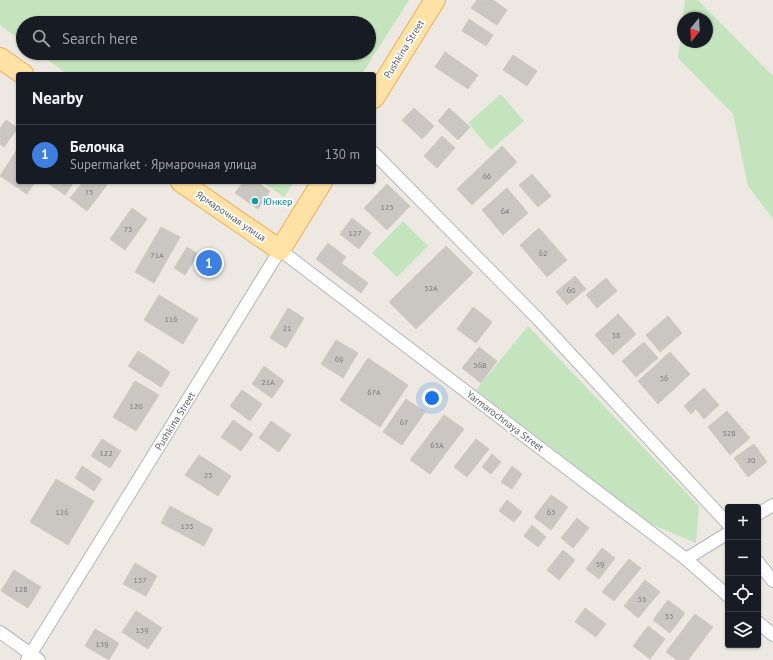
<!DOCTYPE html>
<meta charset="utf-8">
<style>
body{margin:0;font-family:"PT Sans",sans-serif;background:#20242c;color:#f1f3f6}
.controls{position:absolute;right:12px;bottom:12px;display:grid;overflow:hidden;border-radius:4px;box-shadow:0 1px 3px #0004}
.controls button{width:36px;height:36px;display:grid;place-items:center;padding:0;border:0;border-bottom:1px solid #363941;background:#171b24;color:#f1f3f6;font:20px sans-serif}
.compass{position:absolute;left:677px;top:12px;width:36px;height:36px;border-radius:50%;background:#171b24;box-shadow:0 1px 3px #0004;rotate:198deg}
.you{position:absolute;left:432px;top:398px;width:14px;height:14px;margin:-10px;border:3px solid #fff;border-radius:50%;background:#1a73e8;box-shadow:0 0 0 6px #1a73e833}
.badge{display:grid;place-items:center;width:26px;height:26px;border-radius:50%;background:#2563eb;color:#fff;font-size:13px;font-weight:700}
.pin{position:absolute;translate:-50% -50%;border:2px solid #fff;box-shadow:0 1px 4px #0006}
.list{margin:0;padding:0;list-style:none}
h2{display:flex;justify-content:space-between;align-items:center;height:52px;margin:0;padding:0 16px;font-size:17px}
h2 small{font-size:13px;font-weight:400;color:#9ea1a6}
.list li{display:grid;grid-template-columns:26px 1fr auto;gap:12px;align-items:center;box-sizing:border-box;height:60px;padding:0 16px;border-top:1px solid #363941}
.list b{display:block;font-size:15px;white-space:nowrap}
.list p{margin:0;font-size:13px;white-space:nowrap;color:#9ea1a6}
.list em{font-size:13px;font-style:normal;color:#9ea1a6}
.icon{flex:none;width:22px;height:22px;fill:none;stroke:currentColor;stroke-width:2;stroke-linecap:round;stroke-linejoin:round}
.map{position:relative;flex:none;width:773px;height:660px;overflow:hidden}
.search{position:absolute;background:#171b24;box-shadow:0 1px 3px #0004;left:16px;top:16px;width:360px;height:44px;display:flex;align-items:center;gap:10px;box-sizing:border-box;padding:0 14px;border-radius:22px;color:#9ea1a6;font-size:15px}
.panel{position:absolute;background:#171b24;box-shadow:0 1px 3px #0004;left:16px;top:72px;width:360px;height:112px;border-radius:4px}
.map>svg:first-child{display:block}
.green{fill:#c4e4be;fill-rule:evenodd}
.building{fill:#cac6c1;stroke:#d1c9c0}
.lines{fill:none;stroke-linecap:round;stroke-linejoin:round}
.street-casing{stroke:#b2b6b9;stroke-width:14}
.primary-casing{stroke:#efad59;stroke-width:22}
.street{stroke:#fff;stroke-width:12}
.primary{stroke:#fee2a6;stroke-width:20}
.culture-dot{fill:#0f9aa8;stroke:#fff;stroke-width:1.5}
.labels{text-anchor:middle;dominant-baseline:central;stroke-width:3.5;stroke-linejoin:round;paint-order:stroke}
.number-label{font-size:8px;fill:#76797a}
.street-label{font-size:10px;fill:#5a5f62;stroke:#fff}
.culture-label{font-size:10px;fill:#0d838f;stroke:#fff;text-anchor:start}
</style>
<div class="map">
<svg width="773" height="660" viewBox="0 0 773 660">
<rect width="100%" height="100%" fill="#ede9e2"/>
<g class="green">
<polygon points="0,0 409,0 362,74 67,74 38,53 369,53 369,23 23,23 23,42 0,25"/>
<path d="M 685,0 L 698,0 L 773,76 L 773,219 L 748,186 L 733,114 L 678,58 ZM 683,18 L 707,18 L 707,42 L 683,42 Z"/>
<polygon points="501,94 524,121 491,150 468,123"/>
<polygon points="262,182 294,182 284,197"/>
<polygon points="403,221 428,246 397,277 372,253"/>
<polygon points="528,326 699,506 696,543 651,524 476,390"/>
</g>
<g class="building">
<polygon points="477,0 493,0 507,10 497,25 471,8"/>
<polygon points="469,19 493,35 486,46 462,31"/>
<polygon points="445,52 478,75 468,89 435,67"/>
<polygon points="513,55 537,71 527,86 503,70"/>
<polygon points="414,108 434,126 422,139 402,120"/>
<polygon points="449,108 470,127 458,140 438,121"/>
<polygon points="6,120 18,128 4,147 0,144 0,128"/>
<polygon points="442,136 455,148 437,168 424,156"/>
<polygon points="502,146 517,162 472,205 457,189"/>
<polygon points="18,148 18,182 35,182 27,194 0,176"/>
<polygon points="532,174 551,196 538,207 519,185"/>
<polygon points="46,182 74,182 65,195"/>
<polygon points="83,182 103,182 107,185 87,211 70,198"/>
<polygon points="243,182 257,182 270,191 258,209 235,193"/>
<polygon points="387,184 410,206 387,230 364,208"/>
<polygon points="507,188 528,213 503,235 482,210"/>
<polygon points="132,208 147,219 125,250 110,239"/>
<polygon points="352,218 371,233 359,249 340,234"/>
<polygon points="161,227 180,237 154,283 135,272"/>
<polygon points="539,228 567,260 547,277 520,245"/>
<polygon points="328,243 346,257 334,273 316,259"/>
<polygon points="446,246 473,273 416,329 389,302"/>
<polygon points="187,247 198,254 185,275 174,268"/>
<polygon points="206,250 221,260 212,275 196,266"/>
<polygon points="341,263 368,283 361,293 334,273"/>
<polygon points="575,276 586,289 567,305 556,292"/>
<polygon points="606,278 617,291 597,308 586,295"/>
<polygon points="159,295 198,319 183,344 144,320"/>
<polygon points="473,307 492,322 476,343 457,329"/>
<polygon points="288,308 304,318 286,348 270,338"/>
<polygon points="618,314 636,334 613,355 595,335"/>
<polygon points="668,316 682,333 660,352 646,335"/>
<polygon points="336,340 358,353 343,378 321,364"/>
<polygon points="644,342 658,358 636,377 622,361"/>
<polygon points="479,347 497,361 481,383 462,368"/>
<polygon points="138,351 170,372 161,387 128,366"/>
<polygon points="670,352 690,374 658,404 638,381"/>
<polygon points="368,358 408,385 380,427 340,400"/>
<polygon points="264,366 284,381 272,398 252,384"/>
<polygon points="135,381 159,395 136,431 113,417"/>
<polygon points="704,388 719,405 704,419 696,409 691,414 684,406"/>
<polygon points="242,390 262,404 250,421 230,406"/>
<polygon points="406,399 425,412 402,445 383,432"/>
<polygon points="727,411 750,438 730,455 708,427"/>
<polygon points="444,415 464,429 430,474 410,460"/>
<polygon points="233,420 253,434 241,451 221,437"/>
<polygon points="271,421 291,435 279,452 259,438"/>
<polygon points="102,439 121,451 110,468 91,456"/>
<polygon points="476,439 489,449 467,477 454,467"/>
<polygon points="754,444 767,462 748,477 734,458"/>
<polygon points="492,454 501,462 491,474 482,467"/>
<polygon points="199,455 231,476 218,496 185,475"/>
<polygon points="82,466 102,479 94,491 75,478"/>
<polygon points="512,466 522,474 512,489 501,482"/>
<polygon points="56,479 94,501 68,545 30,522"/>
<polygon points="551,495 568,507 551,530 534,517"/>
<polygon points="507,500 522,512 514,522 499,511"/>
<polygon points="170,506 213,529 204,546 161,523"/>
<polygon points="577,518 589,528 573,548 561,538"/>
<polygon points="532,525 546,537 538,547 524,536"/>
<polygon points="602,548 615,558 599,579 586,569"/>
<polygon points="563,550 575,560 559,580 547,570"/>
<polygon points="629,559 641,568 614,601 602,592"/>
<polygon points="135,563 157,576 146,596 123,584"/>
<polygon points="14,570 41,587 28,608 1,591"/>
<polygon points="645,580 660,592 638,618 624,606"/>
<polygon points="668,600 685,613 670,633 653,620"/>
<polygon points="585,608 606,624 596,637 575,622"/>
<polygon points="136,611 162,628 148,649 122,632"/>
<polygon points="695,614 713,627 688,660 677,660 666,652"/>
<polygon points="648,626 665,639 650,659 633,646"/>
<polygon points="95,629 119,643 109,660 85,646"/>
</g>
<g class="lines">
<g class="street-casing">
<g id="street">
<polyline points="374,153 538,319 728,524"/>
<polyline points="758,514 773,505"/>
<polyline points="686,559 728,533"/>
<polyline points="758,562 773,581"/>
<polyline points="758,622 773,635"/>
<polyline points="0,632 39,660"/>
<polyline points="27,660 280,250 686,559 728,596"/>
</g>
</g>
<g class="primary-casing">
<g id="primary">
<polyline points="0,58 23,74"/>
<polyline points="374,98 435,0"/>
<polyline points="181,182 280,250 322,182"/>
</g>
</g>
<use href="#street" class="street"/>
<use href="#primary" class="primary"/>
</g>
<circle class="culture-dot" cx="255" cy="201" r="4"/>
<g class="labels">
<g class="number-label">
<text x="487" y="176">66</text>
<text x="89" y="192">75</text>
<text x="387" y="207">125</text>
<text x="505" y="211">64</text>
<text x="128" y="229">73</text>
<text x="355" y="233">127</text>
<text x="543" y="253">62</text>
<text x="157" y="255">71А</text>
<text x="431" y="288">52А</text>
<text x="571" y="290">60</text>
<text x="171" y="319">116</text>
<text x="287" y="328">21</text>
<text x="616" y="335">58</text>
<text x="339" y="359">69</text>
<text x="480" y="365">56В</text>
<text x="664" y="378">56</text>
<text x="268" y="382">21А</text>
<text x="374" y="392">67А</text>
<text x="136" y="406">120</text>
<text x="404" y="422">67</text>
<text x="729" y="433">52Б</text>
<text x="437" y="445">65А</text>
<text x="106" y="453">122</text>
<text x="751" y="460">20</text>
<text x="208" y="475">23</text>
<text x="62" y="512">126</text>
<text x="551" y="512">63</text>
<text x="187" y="526">135</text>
<text x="600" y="564">59</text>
<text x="140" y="580">137</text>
<text x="21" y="589">128</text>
<text x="642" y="599">55</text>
<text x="669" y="616">53</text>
<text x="142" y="630">139</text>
<text x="102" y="644">139</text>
</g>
<g class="street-label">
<text transform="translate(404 49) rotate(-58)">Pushkina Street</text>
<text transform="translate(231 216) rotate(34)">Ярмарочная улица</text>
<text transform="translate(175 421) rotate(-58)">Pushkina Street</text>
<text transform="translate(505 421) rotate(37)">Yarmarochnaya Street</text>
</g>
<g class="culture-label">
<text x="263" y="201">Юнкер</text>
</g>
</g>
</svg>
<div class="controls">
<button>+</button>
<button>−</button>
<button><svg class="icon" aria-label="locate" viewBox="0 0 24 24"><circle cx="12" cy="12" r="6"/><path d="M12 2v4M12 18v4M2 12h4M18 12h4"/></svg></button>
<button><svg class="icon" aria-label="layers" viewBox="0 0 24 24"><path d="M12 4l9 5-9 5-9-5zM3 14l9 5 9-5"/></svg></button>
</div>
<svg class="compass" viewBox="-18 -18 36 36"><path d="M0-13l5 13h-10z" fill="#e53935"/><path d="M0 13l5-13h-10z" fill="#9ea1a6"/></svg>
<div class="you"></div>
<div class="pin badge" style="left:209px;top:263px;background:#3f7fe0">1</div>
<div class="search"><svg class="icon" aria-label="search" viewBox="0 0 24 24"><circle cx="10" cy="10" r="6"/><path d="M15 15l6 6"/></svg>Search here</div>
<section class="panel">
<h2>Nearby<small></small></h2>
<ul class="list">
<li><span class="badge" style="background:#3f7fe0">1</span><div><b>Белочка</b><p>Supermarket · Ярмарочная улица</p></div><em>130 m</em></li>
</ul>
</section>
</div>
